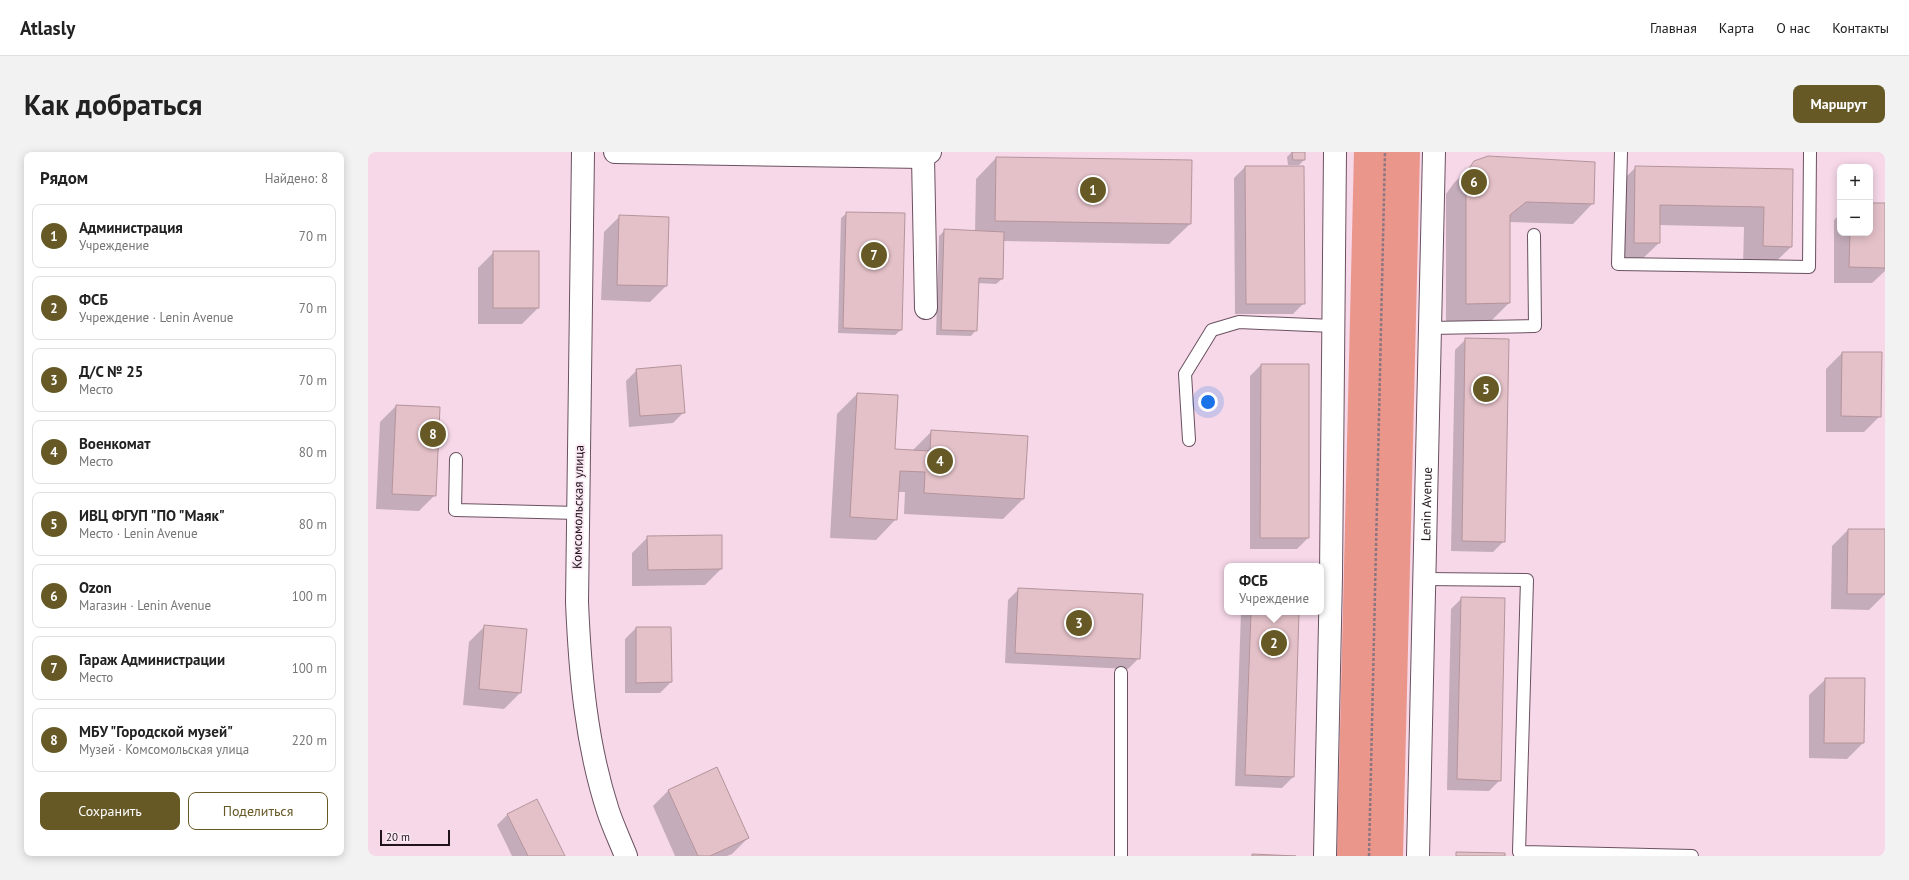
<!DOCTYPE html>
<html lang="ru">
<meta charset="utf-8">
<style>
body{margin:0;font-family:"PT Sans",sans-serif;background:#f2f2f2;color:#222}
.controls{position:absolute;right:12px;top:12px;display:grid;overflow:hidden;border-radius:8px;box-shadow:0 2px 10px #0003}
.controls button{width:36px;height:36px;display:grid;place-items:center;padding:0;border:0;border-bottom:1px solid #e0e0e0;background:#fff;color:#222;font:20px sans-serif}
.scale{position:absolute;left:12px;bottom:10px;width:70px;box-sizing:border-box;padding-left:4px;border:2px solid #1f141a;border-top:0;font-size:11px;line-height:14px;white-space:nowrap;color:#1f141a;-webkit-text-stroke:3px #fbe9f4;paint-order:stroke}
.you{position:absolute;left:840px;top:250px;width:14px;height:14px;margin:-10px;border:3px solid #fff;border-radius:50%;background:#1a73e8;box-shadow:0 0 0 6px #1a73e833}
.badge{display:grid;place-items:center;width:26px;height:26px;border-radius:50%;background:#665926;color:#fff;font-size:13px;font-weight:700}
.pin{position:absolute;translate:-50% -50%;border:2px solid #fff;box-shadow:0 1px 4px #0006}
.popup{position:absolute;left:856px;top:411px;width:100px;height:52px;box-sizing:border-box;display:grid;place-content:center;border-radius:8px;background:#fff;filter:drop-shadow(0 1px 3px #0005);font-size:13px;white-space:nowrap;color:#767676}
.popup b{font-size:15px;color:#222}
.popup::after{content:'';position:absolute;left:50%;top:100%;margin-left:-8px;border:8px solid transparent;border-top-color:#fff}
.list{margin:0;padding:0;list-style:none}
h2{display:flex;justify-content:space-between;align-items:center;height:52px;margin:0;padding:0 16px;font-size:17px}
h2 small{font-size:13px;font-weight:400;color:#767676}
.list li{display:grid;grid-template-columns:26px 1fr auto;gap:12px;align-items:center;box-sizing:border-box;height:64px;margin:0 8px 8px;padding:0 8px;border:1px solid #e0e0e0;border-radius:8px}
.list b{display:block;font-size:15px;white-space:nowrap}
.list p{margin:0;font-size:13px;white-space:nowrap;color:#767676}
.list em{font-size:13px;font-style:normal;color:#767676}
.actions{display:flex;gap:8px;padding:12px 16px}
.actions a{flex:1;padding:9px 0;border:1px solid #665926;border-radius:8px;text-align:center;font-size:14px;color:#665926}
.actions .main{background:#665926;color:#fff}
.map{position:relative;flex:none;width:1517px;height:704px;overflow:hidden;border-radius:8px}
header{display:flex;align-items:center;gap:24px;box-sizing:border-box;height:56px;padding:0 20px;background:#fff;border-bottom:1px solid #e0e0e0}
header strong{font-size:19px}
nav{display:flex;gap:22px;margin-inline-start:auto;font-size:14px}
.intro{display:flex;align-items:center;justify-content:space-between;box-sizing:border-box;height:96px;padding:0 24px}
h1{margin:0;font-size:28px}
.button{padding:10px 18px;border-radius:8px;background:#665926;color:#fff;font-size:14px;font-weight:700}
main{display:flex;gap:24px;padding:0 24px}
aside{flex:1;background:#fff;border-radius:8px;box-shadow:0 2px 10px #0003}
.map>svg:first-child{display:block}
.green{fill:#eb968b}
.shadow{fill:#0003}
.building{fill:#e4c1c8;stroke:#b4949a}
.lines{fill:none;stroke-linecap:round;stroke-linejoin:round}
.service-casing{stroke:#6a5160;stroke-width:14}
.minor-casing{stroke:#6a5160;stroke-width:24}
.tertiary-casing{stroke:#6a5160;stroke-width:24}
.path{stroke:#8b7682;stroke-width:2.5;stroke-dasharray:3 2;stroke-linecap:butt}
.service{stroke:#fff;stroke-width:12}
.minor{stroke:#fff;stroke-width:22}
.tertiary{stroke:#fff;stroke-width:22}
.labels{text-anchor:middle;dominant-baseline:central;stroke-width:3.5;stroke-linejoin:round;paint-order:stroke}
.street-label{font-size:13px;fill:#1f141a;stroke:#fbe9f4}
</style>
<header>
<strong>Atlasly</strong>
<nav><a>Главная</a><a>Карта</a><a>О нас</a><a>Контакты</a></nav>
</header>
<div class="intro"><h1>Как добраться</h1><a class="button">Маршрут</a></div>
<main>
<aside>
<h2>Рядом<small>Найдено: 8</small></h2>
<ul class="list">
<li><span class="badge">1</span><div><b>Администрация</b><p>Учреждение</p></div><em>70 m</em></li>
<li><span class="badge">2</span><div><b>ФСБ</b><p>Учреждение · Lenin Avenue</p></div><em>70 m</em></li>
<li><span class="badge">3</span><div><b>Д/С № 25</b><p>Место</p></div><em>70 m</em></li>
<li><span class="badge">4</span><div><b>Военкомат</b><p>Место</p></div><em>80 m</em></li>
<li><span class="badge">5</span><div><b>ИВЦ ФГУП &quot;ПО &quot;Маяк&quot;</b><p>Место · Lenin Avenue</p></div><em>80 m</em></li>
<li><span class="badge">6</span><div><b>Ozon</b><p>Магазин · Lenin Avenue</p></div><em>100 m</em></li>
<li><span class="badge">7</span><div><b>Гараж Администрации</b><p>Место</p></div><em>100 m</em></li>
<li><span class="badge">8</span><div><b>МБУ &quot;Городской музей&quot;</b><p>Музей · Комсомольская улица</p></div><em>220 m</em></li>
</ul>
<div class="actions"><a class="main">Сохранить</a><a>Поделиться</a></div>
</aside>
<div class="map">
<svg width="1517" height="704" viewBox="0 0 1517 704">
<rect width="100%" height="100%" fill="#f6d8e9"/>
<polygon class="green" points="986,0 1052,0 1035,704 969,704"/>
<g class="shadow">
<polygon points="924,0 936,0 936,8 931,13 920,13 919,5"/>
<polygon points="628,6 822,72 801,92 635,89 634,127 628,132 609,131 608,178 603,184 568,183 571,84 577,78 607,80 608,27"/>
<polygon points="1107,10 1225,51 1205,72 1141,70 1141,151 1120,172 1078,172 1078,42 1086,31"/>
<polygon points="877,15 936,151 925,162 867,162 866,26"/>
<polygon points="1268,15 1424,18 1423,95 1402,115 1375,115 1376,75 1291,73 1291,91 1270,111 1246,111 1247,36"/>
<polygon points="1502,52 1517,52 1517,119 1504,131 1466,131 1466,68 1472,62 1472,81 1502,81"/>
<polygon points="479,61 533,178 527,183 470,181 473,66"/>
<polygon points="252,64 300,66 298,134 282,150 233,148 236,80"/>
<polygon points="126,100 170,156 154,172 110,172 110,116"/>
<polygon points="1098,187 1136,389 1125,400 1083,399 1087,198"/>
<polygon points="1474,201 1512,264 1496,280 1458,280 1458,217"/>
<polygon points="893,213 940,386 929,397 882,397 882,224"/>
<polygon points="269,218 316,260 305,271 261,275 258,229"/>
<polygon points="489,242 526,298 544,299 564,279 655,347 635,367 536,362 537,340 530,340 528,367 508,388 462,386 469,262"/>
<polygon points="28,254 67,343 51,359 8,357 12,270"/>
<polygon points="1480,378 1517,378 1517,442 1501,458 1463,457 1464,394"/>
<polygon points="280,385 353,417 337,433 264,434 264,401"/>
<polygon points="651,437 771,506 760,517 637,511 640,448"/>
<polygon points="1094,446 1132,628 1121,639 1079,638 1083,457"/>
<polygon points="873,460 930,460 925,625 914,636 867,634"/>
<polygon points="117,474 152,541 136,557 95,553 101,490"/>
<polygon points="268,476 303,530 292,541 257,541 257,487"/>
<polygon points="1458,527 1495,591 1479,607 1441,606 1441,543"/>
<polygon points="301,638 380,686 364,702 359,704 307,704 285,654"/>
<polygon points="140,662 196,704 144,704 129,673"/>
</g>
<g class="building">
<polygon points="924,0 937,0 937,8 925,8"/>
<polygon points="1120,4 1227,10 1226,52 1158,50 1142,63 1142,151 1098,152 1098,21 1106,9"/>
<polygon points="628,5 824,8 823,72 627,69"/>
<polygon points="877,14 936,14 937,152 878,152"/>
<polygon points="1267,14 1425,17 1424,95 1395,94 1396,55 1292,53 1292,91 1266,91"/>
<polygon points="1502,51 1517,51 1517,116 1481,115 1482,81 1502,81"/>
<polygon points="478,60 537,61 534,178 475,176"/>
<polygon points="251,63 301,65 299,134 249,133"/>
<polygon points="576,77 636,80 635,127 611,126 609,179 573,178"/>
<rect x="125" y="99" width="46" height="57"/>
<polygon points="1097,186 1141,187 1137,390 1094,389"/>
<polygon points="1474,200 1514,200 1513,265 1473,264"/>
<polygon points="893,212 941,212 941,386 892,386"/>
<polygon points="313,213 317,261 272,264 268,217"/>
<polygon points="489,241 530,243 527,297 562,299 563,278 660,284 656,347 556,341 557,320 532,319 529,368 482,365"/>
<polygon points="28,253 72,255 68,344 24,342"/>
<polygon points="1480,377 1517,377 1517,442 1479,442"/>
<polygon points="354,383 354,417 280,418 279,384"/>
<polygon points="650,436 775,442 772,507 647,501"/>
<polygon points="1093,445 1137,446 1133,629 1089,627"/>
<polygon points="883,460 931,460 926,625 877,623"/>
<polygon points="116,473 159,477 153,541 111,537"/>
<polygon points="268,475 303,475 304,530 268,531"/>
<polygon points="1457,526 1497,526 1496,591 1456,591"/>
<polygon points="349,615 381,686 342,704 330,704 300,638"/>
<polygon points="169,647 197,704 160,704 139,662"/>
<polygon points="1088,700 1137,701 1137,704 1088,704"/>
<polygon points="884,702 928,704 884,704"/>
</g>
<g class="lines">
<g class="service-casing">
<g id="service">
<polyline points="1253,0 1250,112 1441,115 1442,0"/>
<polyline points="1062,176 1167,174 1166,83"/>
<polyline points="821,288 817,222 844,178 871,170 965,174"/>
<polyline points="88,307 87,358 210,361"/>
<polyline points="1056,427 1159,428 1151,700 1324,704"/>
<polyline points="753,521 753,704"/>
</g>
</g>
<g class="minor-casing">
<g id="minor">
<path d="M 215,0 L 209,450 C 212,521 218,591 240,659 C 245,674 252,689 258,704"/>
<polyline points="247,0 555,5 562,0"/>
<polyline points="555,5 558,156"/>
</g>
</g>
<g class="tertiary-casing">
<g id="tertiary">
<polyline points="957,704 963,424 967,0"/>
<path id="s1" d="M 1050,704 L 1066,0"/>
</g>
</g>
<polyline class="path" points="1001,704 1017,0"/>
<use href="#service" class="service"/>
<use href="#minor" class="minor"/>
<use href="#tertiary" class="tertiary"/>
</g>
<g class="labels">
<g class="street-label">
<text stroke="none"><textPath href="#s1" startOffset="352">Lenin Avenue</textPath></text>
<text transform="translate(210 355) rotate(-89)">Комсомольская улица</text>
</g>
</g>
</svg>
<div class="controls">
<button>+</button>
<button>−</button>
</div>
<div class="scale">20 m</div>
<div class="you"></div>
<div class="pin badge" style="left:725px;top:38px">1</div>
<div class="pin badge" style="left:906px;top:491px">2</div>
<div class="popup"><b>ФСБ</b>Учреждение</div>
<div class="pin badge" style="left:711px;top:471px">3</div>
<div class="pin badge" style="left:572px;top:309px">4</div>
<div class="pin badge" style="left:1118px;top:237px">5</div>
<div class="pin badge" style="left:1106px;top:30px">6</div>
<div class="pin badge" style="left:506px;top:103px">7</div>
<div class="pin badge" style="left:65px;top:282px">8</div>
</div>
</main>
